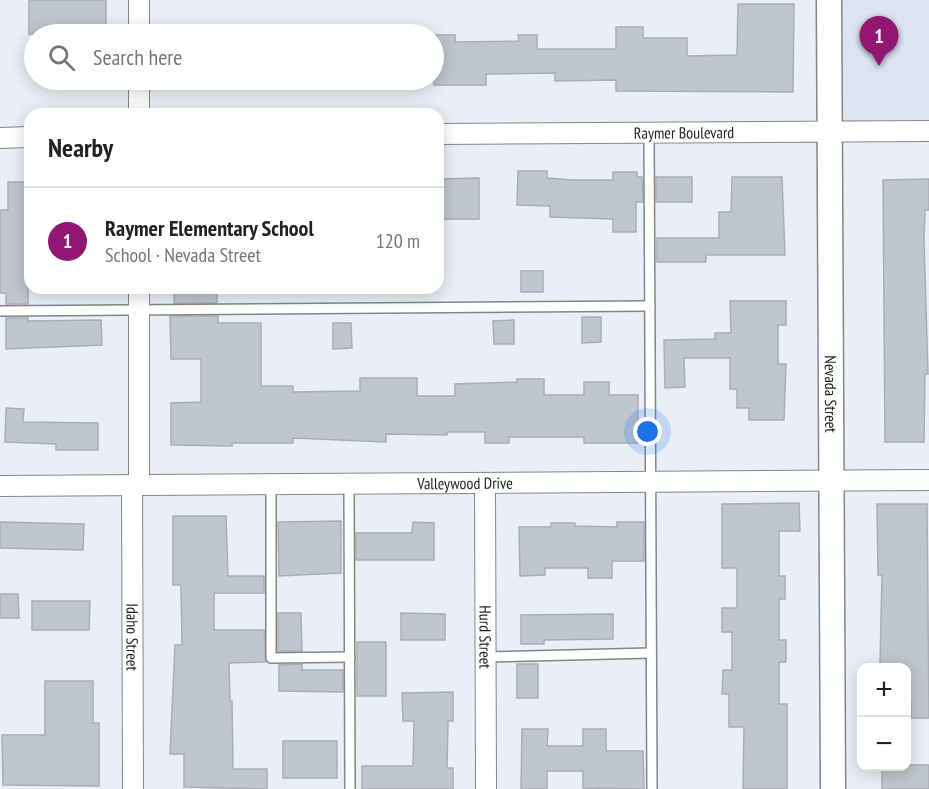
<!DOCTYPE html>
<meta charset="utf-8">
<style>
body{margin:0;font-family:"PT Sans Narrow",sans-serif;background:#f2f2f2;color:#222}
.controls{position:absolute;right:18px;bottom:18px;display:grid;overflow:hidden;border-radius:12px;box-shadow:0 3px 15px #0003}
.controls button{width:54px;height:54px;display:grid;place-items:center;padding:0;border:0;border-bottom:2px solid #e0e0e0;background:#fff;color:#222;font:30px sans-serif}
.you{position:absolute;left:648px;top:432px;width:21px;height:21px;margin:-15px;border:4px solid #fff;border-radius:50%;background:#1a73e8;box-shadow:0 0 0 9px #1a73e833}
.badge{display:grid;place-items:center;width:39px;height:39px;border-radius:50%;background:#921773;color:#fff;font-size:20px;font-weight:700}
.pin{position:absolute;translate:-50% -50px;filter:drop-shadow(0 2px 3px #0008)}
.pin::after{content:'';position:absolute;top:32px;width:21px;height:18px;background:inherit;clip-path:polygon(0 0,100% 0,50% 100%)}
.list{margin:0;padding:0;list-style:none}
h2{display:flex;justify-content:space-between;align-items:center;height:78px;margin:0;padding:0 24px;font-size:26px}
h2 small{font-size:20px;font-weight:400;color:#767676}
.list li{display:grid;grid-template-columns:39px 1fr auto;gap:18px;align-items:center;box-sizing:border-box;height:108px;padding:0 24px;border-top:2px solid #e0e0e0}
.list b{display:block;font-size:22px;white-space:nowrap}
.list p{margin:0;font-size:20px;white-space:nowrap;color:#767676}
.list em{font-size:20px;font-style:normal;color:#767676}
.icon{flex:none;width:33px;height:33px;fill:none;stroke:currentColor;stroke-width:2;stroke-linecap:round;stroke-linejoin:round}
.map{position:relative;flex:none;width:929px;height:789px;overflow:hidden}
.search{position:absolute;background:#fff;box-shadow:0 3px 15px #0003;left:24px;top:24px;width:420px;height:66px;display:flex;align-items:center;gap:15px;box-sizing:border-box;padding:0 21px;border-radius:33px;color:#767676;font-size:22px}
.panel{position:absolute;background:#fff;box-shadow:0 3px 15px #0003;left:24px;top:108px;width:420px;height:186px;border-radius:18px}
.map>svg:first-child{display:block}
.built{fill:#dae4f2}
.building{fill:#c0c6cd;stroke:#a9aeb5;stroke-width:1.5}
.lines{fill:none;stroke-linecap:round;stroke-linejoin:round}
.service-casing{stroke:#81868d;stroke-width:12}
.minor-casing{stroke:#81868d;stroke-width:22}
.tertiary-casing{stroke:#81868d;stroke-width:27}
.service{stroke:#fff;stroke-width:9}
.minor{stroke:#fff;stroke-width:20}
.tertiary{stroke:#fff;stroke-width:24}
.labels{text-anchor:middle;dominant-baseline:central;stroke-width:5;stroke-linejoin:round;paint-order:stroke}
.street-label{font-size:16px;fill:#1c1e20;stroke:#eaeff7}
</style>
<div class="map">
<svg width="929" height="789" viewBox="0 0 929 789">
<rect width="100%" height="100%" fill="#eaeff7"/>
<polygon class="built" points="829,0 929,0 929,131 830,131"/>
<g class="building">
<rect x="29" y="0" width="77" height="34"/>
<polygon points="738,4 794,4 793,92 616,91 616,80 555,81 555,73 486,74 486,85 434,85 434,35 455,35 455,42 519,41 518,35 537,35 537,49 616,49 616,27 643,27 643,38 687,38 687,56 737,55"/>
<polygon points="518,171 547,171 547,178 573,180 613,180 613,172 637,172 637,177 642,177 643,202 636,202 636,232 613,232 613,219 550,217 550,206 517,205"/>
<rect x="656" y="177" width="36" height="25"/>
<polygon points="732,177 782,177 785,255 706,255 706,262 657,262 657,238 719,238 719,212 731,212"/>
<polygon points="479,178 479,219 438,219 438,179"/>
<polygon points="929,179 929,210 925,210 924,240 928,374 925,374 924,442 885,442 883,180"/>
<polygon points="8,182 30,182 28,304 6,304 6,293 0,293 0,210 8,210"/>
<rect x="521" y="271" width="22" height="21"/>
<rect x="174" y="288" width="43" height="15"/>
<polygon points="730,301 786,301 786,325 778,325 778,364 786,364 784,420 749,420 749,408 737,408 737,389 730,389 730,358 684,358 685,387 665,388 664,340 715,339 715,333 731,333"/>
<polygon points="170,316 218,316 218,323 261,323 261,386 293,386 293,392 360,391 360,378 417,378 417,396 455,396 455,384 517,382 517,379 544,379 544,395 584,395 584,382 609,382 609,395 638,395 638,443 584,443 584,437 509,437 509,443 485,443 485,432 447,432 447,435 386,434 386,442 293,438 293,443 232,443 232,446 171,445 171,403 201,402 201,359 171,359"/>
<polygon points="582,317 601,317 601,342 582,343"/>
<polygon points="6,318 28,318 28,321 101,320 102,345 6,349"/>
<polygon points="514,320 514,344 494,344 493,321"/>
<polygon points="333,323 351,323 352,348 333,349"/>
<polygon points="6,408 24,409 23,422 98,423 98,450 56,450 56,444 5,442"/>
<polygon points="799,503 800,531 779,531 779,576 785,576 785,599 779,599 779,640 786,640 786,662 779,662 779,704 787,704 787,789 743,789 744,727 729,727 729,694 722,694 723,670 732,670 732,632 722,632 722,608 737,608 737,568 722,568 722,504"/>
<polygon points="877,504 927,504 929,718 911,718 911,700 906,700 906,665 880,665 882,575 878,575"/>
<polygon points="173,516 226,516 228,576 264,576 264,593 214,593 214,630 264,630 266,662 229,663 230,701 232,701 233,769 267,769 267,789 184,787 184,754 170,754 175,645 182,645 181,585 173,585"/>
<polygon points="341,521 341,573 279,576 278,522"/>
<polygon points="0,522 84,524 83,550 0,548"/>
<polygon points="413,522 434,523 434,560 356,560 356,533 412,533"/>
<polygon points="617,522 644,522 644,561 612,561 612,578 588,578 588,568 545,568 545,575 520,576 519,527 551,527 551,523 575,523 575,526 617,527"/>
<polygon points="0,594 18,594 19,618 0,618"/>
<polygon points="32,601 90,601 89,630 32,630"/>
<polygon points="278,613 301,613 302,651 278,651"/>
<polygon points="401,613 445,614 445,640 401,640"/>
<polygon points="613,614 613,639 544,640 544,644 521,644 521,615"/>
<rect x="357" y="642" width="29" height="54"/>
<polygon points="302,664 302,670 343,670 343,692 279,691 279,665"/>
<rect x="517" y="664" width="21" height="34"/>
<polygon points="45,681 93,681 93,723 99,723 99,786 3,785 2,735 45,735"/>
<polygon points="453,692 453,721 448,721 447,768 453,768 453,789 362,789 362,766 413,766 414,721 403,721 402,693"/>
<polygon points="522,729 548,729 547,746 583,746 583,729 606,729 606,751 643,751 644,789 583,788 583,771 547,771 547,789 521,789"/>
<rect x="283" y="741" width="54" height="37"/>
<polygon points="906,765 929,765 929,789 882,789 882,766"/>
</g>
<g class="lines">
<g class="service-casing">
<g id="service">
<polyline points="649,133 652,789"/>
<polyline points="0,311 650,306"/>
<polyline points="349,484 350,789"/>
<polyline points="271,485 271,658 350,657"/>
<polyline points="486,657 651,653"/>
</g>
</g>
<g class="minor-casing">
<g id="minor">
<polyline points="139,0 139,34"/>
<polyline points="139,80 139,114"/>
<path id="s1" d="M 438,134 L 929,131"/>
<polyline points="0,138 30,137"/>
<path id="s2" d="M 485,484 L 486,789"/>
<path id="s3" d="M 132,485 L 133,789"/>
<polyline points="139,485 139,288"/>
<path id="s4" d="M 0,486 L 929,480"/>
</g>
</g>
<g class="tertiary-casing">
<g id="tertiary">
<path id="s5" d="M 829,0 L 833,789"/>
</g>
</g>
<use href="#service" class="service"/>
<use href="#minor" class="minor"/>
<use href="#tertiary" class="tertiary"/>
</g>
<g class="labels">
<g class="street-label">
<text stroke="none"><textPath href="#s1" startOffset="246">Raymer Boulevard</textPath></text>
<text stroke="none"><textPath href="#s5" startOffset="394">Nevada Street</textPath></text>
<text stroke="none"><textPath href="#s4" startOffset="465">Valleywood Drive</textPath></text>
<text stroke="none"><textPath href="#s3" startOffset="152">Idaho Street</textPath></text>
<text stroke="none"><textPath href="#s2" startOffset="153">Hurd Street</textPath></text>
</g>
</g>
</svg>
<div class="controls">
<button>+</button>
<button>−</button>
</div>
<div class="you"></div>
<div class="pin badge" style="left:879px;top:66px">1</div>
<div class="search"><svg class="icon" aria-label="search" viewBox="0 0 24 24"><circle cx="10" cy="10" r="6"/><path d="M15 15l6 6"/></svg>Search here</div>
<section class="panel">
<h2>Nearby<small></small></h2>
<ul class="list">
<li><span class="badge">1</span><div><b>Raymer Elementary School</b><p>School · Nevada Street</p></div><em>120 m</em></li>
</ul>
</section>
</div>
